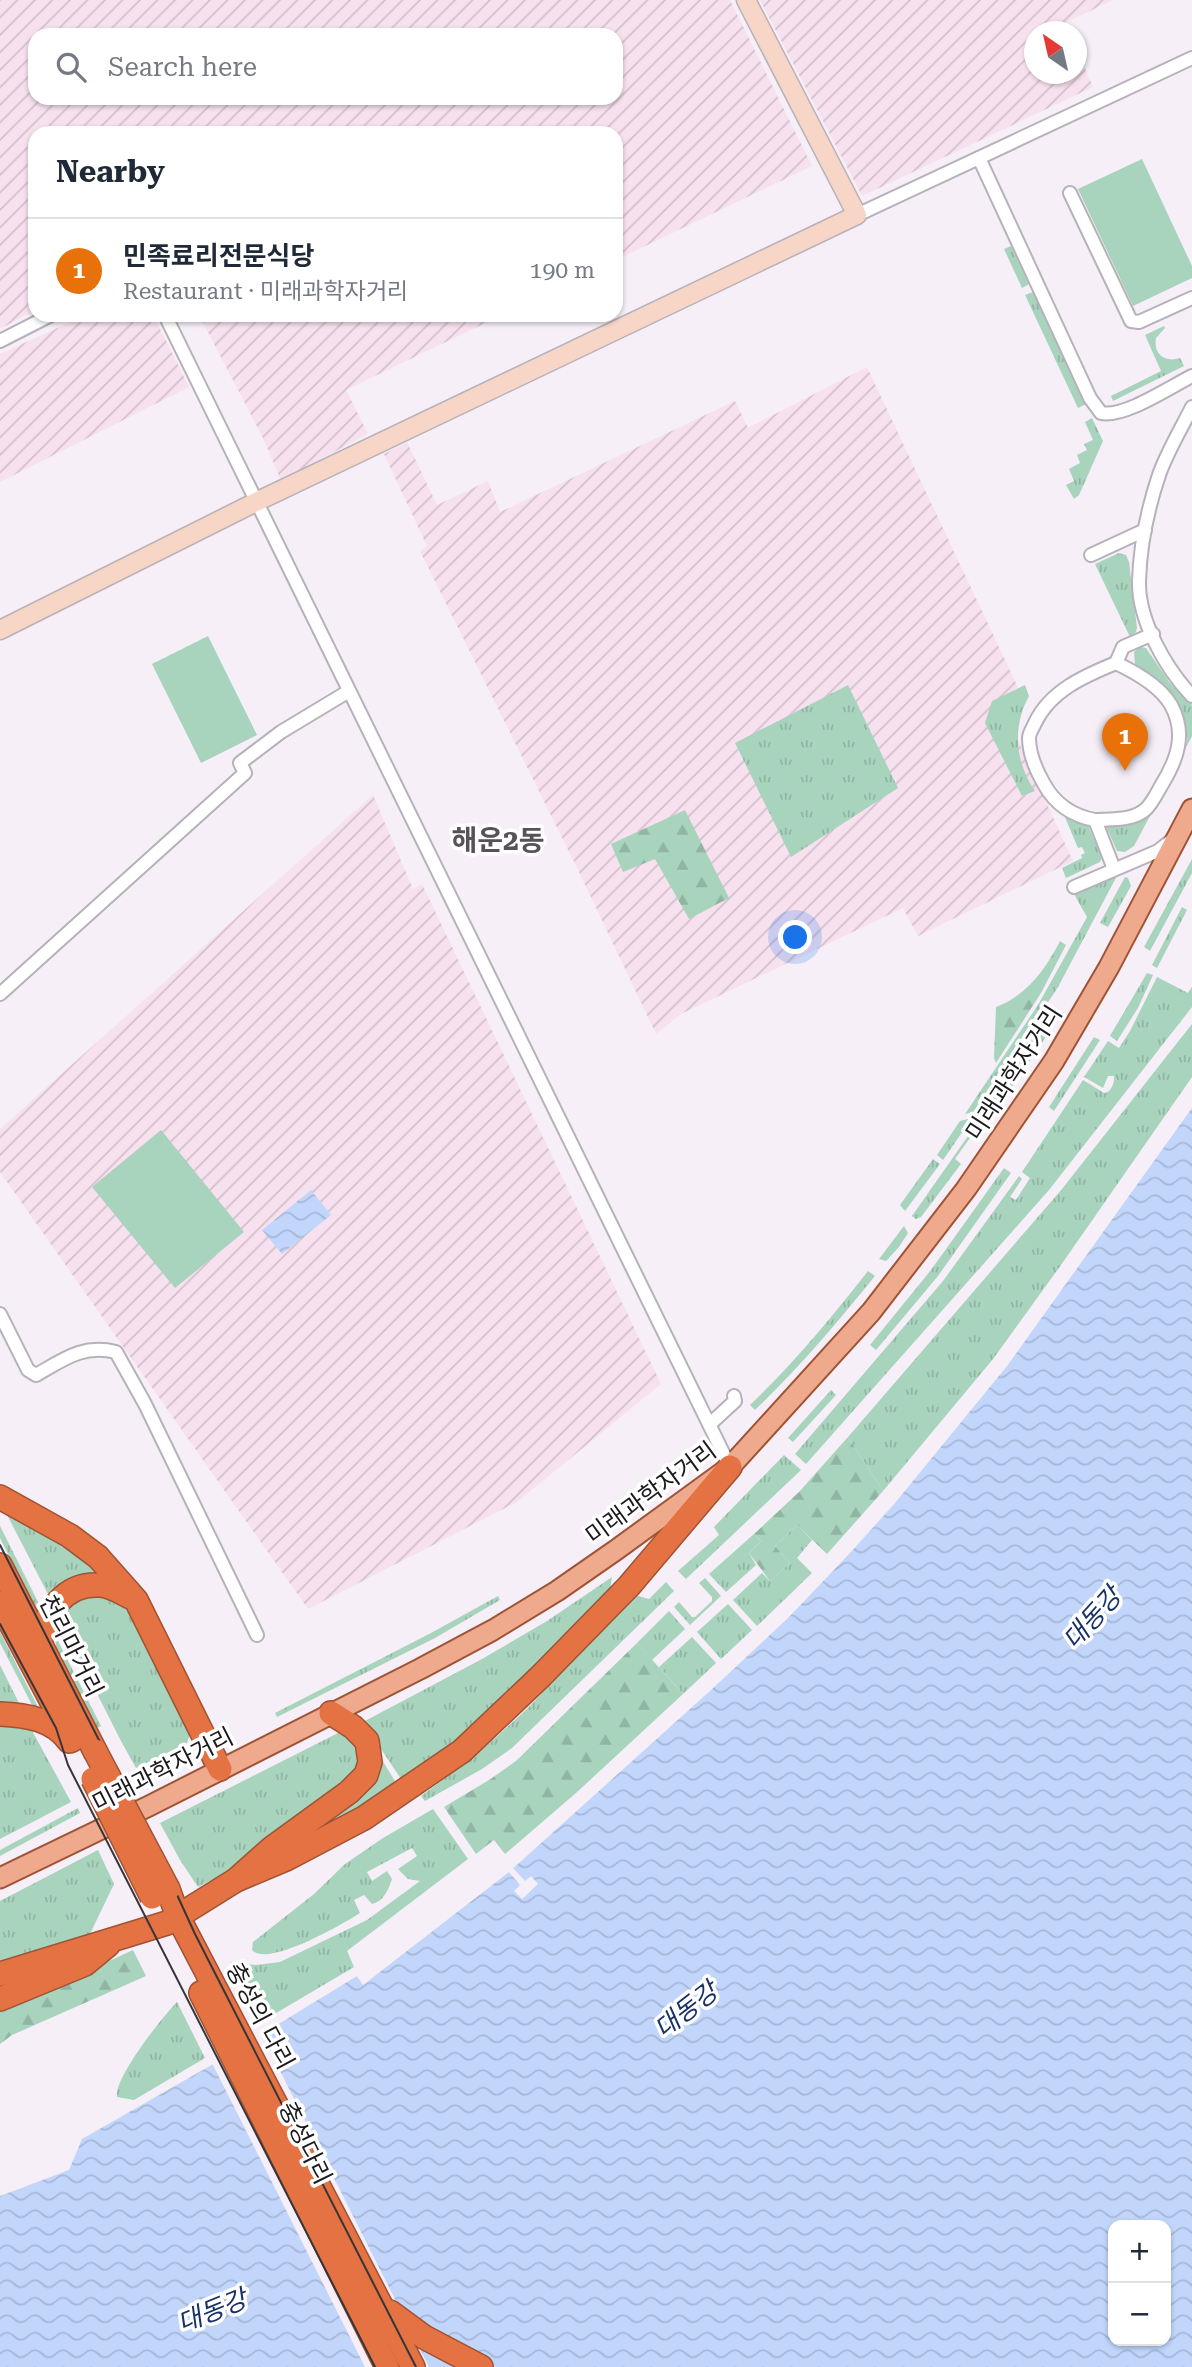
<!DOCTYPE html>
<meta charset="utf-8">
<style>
body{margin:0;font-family:"Roboto Serif","Noto Sans KR",serif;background:#f2f2f3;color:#1f2937}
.controls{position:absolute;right:21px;bottom:21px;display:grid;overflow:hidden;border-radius:14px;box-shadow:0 2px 5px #0004}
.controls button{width:63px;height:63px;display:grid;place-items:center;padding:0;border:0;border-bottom:2px solid #e0e1e3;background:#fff;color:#1f2937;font:35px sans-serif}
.compass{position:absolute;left:1024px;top:21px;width:63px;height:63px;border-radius:50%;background:#fff;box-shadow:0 2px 5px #0004;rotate:326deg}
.you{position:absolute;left:796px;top:938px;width:24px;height:24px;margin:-18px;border:5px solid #fff;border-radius:50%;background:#1a73e8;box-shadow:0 0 0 10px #1a73e833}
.badge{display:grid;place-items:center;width:46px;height:46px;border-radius:50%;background:#ea580c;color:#fff;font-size:23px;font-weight:700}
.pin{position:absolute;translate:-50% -58px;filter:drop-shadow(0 2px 4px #0008)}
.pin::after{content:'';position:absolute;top:37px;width:24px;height:21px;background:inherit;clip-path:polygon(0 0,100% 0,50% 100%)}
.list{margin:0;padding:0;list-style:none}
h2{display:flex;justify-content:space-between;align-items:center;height:91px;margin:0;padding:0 28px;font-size:30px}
h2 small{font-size:23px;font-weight:400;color:#747a83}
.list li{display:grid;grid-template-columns:46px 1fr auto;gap:21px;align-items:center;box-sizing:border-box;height:105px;padding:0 28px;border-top:2px solid #e0e1e3}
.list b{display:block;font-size:26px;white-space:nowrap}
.list p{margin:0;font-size:23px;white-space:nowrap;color:#747a83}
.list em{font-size:23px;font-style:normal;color:#747a83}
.icon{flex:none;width:38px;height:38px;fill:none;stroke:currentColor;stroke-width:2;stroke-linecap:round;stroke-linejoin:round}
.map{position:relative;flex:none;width:1192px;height:2367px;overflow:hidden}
.search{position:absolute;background:#fff;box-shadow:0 2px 5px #0004;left:28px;top:28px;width:595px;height:77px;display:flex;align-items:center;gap:18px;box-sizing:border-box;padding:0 24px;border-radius:21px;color:#747a83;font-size:26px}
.panel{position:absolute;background:#fff;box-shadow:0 2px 5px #0004;left:28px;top:126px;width:595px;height:196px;border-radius:21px}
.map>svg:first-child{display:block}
.industrial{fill:url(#industrial-furrows);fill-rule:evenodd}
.grass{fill:url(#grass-tufts)}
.forest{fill:url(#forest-firs)}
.park{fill:#a8d3bd}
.water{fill:url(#water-waves);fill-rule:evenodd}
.pier{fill:#f6eff8}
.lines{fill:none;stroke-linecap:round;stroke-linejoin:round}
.street-casing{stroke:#b7b1b9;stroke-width:16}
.secondary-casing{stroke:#b7b1b9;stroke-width:21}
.primary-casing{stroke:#9e5335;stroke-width:23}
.highway-casing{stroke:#9e5335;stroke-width:26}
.street{stroke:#fff;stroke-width:12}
.secondary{stroke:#f7d5c7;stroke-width:18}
.primary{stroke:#efaa8e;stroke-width:19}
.highway{stroke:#e47243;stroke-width:23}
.tram{stroke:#373538;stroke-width:2}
.highway-bridge-casing{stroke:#9e5335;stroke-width:26;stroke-linecap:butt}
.highway-bridge{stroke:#e47243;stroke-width:23}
.labels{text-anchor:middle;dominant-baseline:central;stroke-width:7;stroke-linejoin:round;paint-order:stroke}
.street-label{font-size:24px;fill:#1b191c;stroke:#fff}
.water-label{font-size:26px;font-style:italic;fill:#173167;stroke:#fff}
.quarter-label{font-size:28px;font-weight:bold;fill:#575158;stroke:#fff}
</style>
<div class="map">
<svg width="1192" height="2367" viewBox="0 0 1192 2367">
<defs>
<pattern id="industrial-furrows" width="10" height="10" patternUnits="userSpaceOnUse" patternTransform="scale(1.75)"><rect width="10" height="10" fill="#f7e1ef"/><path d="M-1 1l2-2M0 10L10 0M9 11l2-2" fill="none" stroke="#d3c0cc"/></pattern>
<pattern id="grass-tufts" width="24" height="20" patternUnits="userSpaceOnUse" patternTransform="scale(1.75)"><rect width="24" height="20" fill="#a8d3bd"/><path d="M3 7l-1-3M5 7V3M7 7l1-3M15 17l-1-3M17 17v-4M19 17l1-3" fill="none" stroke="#90b5a2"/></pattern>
<pattern id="forest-firs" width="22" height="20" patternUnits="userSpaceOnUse" patternTransform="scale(1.75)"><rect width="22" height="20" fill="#a8d3bd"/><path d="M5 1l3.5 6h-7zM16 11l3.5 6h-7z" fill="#90b5a2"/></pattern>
<pattern id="water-waves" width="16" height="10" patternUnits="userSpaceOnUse" patternTransform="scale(1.75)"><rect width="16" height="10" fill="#c2d6fc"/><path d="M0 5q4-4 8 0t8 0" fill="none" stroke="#a6b7d7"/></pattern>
</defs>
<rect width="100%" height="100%" fill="#f6eff8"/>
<g class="industrial">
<path d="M 0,0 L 730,0 L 812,166 L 616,260 L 616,133 L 35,133 L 35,310 L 0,329 ZM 35,35 L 616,35 L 616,98 L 35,98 Z"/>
<polygon points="760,0 1113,0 1065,23 1069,31 1034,32 1034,74 1076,74 1077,50 1093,87 862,196"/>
<polygon points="86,315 153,315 189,387 0,482 0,354"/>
<polygon points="199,315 502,315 346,390 368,434 281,480 263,438"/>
<polygon points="867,367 1023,698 1005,712 1073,861 918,936 903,908 681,1014 656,1034 580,874 420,551 427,546 384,454 407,442 437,505 488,481 500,512 735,401 748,428"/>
<polygon points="373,795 413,889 422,884 661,1384 517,1502 308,1609 0,1172 0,1129"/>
</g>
<g class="grass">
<polygon points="1011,246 1029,284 1022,288 1004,249"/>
<polygon points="1033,292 1086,404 1078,408 1025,295"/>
<path d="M 1164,326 L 1165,328 L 1156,338 C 1153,354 1165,363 1180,358 L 1184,366 L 1113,401 L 1111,396 L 1161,371 L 1145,335 Z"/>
<polygon points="1092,418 1103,441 1079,495 1074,499 1066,485 1074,481 1069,469 1080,463 1077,455 1087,450 1084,444 1093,440 1085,422"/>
<polygon points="1119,553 1126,555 1129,562 1137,628 1135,634 1130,637 1095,564"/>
<path d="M 1140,647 L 1146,648 L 1170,683 L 1192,705 L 1192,736 L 1174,771 C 1178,762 1185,751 1187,741 C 1188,736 1186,729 1185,724 C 1181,694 1160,679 1135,664 L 1134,652 Z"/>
<polygon points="848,685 898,788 791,857 735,743"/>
<path d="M 1025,685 L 1029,696 C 1012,727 1015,762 1035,791 L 1022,796 L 985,723 L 992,701 Z"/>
<polygon points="1168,782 1134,846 1125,852 1117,851 1106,826 1126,822"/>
<polygon points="1064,815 1087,823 1102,858 1100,862 1066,878 1062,868 1082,858 1081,855 1085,853 1082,847 1078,848"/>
<polygon points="1192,859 1192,873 1150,951 1144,947"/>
<polygon points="1118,874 1058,987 977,1111 965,1114 1038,1005 1087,917 1074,894"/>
<polygon points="1125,877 1128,878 1131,886 1108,927 1100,923"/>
<polygon points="1182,907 1187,910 1157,968 1152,965"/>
<polygon points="1147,973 1153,975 1138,1008 1117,1041 1110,1036"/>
<path d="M 1157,977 L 1188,993 L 1192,987 L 1192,1007 L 1049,1190 L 806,1464 L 795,1454 L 943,1281 L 1019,1176 L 1022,1179 L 1010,1197 L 1016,1200 L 1030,1178 L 1022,1172 L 1083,1080 L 1104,1093 C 1111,1093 1115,1082 1114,1076 L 1108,1076 L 1103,1088 L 1084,1077 L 1108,1041 L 1119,1048 L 1130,1031 Z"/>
<polygon points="1051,1011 1060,1016 987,1124 982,1121 955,1159 961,1164 921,1217 916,1219 912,1216 980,1119"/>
<polygon points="1192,1024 1192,1077 1061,1265 993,1359 883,1491 848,1437 1062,1189"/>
<polygon points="1094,1037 1100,1040 1054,1111 1049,1107"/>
<polygon points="972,1118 943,1160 937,1155 960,1121"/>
<polygon points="933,1159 940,1164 905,1211 900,1205"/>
<polygon points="1004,1168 1011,1173 938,1276 876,1350 870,1345 931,1270"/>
<polygon points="904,1226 908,1233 899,1247 886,1261 879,1259"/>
<path d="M 868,1271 L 875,1276 C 837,1323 798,1369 755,1410 L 750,1405 C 793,1364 831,1318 868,1271 Z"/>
<polygon points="831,1390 836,1395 793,1442 788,1438"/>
<polygon points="700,1453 703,1456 642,1504 636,1503"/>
<polygon points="784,1455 801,1470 686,1579 678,1571 719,1535 714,1527"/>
<path d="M 4,1509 L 96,1568 L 96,1571 C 77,1577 63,1580 49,1596 Z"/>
<polygon points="797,1525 812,1540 797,1558 812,1573 757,1626 733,1600 762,1573 770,1581 790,1563 775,1546"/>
<polygon points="0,1526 41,1608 39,1611 32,1602 0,1538"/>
<polygon points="754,1534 761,1541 749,1553 756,1565 726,1592 709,1574"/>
<polygon points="612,1577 610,1590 500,1703 449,1749 403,1782 363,1722 482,1659 547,1621"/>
<polygon points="705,1578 721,1596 690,1625 674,1607 679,1602 692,1617 695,1617 712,1601 712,1597 699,1583"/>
<polygon points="666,1582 674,1591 512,1748 482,1769 425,1801 421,1796 474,1757 527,1709 635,1595 649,1599"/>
<polygon points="89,1592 126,1603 190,1734 187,1743 136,1768 121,1741 58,1617 65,1605"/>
<polygon points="498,1596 500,1600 435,1638 277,1717 275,1713 431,1633"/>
<polygon points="728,1604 752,1630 721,1659 697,1632"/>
<polygon points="669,1611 685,1629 652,1660 637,1643"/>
<polygon points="0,1632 40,1711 33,1707 0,1643"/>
<polygon points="55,1635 101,1726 97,1728 56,1647"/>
<polygon points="692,1637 716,1663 683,1694 659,1667"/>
<polygon points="0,1665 19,1703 0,1701"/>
<polygon points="0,1719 29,1725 71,1802 0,1839"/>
<path d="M 338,1733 C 362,1739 362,1757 355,1776 L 219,1876 L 198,1887 L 180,1860 L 160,1823 Z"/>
<polygon points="379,1755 398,1786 294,1843"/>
<polygon points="78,1808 80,1813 0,1856 0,1850"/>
<path d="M 433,1809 L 468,1859 L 347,1951 L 354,1967 L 261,2022 L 230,1962 L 256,1965 L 280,1962 L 367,1920 L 420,1881 L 408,1879 L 398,1869 L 417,1856 L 412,1848 L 367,1872 L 372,1881 L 387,1871 L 392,1879 C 388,1890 384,1901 372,1904 L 364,1895 L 354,1900 L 360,1913 C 343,1924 267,1968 252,1950 L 253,1942 L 314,1894 L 345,1864 L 383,1838 Z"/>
<polygon points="98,1850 114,1884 89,1936 0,1963 0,1901"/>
<path d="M 177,2002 L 205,2058 L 134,2100 L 117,2097 C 113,2079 163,2016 177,2002 Z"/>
</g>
<g class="forest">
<polygon points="685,810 729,898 689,919 655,859 623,872 611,844"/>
<path d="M 1060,941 L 1066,945 L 1041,993 L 996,1063 L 994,1058 L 996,1007 C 1027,995 1045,970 1060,941 Z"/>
<polygon points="848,1437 883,1491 827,1554 797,1525 775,1546 790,1563 770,1581 749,1553 761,1541 754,1534 799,1492"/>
<polygon points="637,1643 683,1694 576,1793 505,1854 494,1840 476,1854 444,1807 489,1780 516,1761"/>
<polygon points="133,1950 146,1976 12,2035 0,2044 0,2007 57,1985"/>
</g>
<g class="park">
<polygon points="1142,159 1192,266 1192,278 1133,306 1078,189"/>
<polygon points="208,636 257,735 201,763 152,664"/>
<polygon points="161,1130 244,1232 175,1288 92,1187"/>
</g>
<g class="water">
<path d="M 1192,1108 L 1192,2367 L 0,2367 L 0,2196 L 69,2170 L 82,2139 L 208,2067 L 357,1976 L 363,1985 L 509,1872 L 711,1690 L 788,1618 L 850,1553 L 895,1503 L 1007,1366 ZM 1113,2225 L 1166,2225 L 1166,2341 L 1113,2341 Z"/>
<polygon points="311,1190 331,1215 282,1254 262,1230"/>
</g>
<g class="pier">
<polygon points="513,1868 525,1881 531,1876 538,1884 522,1899 514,1891 520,1885 509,1872"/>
<polygon points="260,2031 429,2367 365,2367 211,2061"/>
</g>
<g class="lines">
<g class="street-casing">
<g id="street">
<path d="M 979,158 L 1090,398 L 1101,413 C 1124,418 1170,387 1192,376"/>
<polyline points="1070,193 1131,321 1139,322 1192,298"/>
<polyline points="857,215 1192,58"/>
<polyline points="165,315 730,1467"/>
<polyline points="0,341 51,315"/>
<path d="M 1192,407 C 1181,429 1167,452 1159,475 C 1148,508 1140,546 1139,581 C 1138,620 1166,669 1192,696"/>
<polyline points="1091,555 1145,530"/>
<path d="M 1095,820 C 1111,819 1133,821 1146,809 C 1152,803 1157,793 1161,786 C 1177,760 1187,734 1171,705 C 1160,686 1135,672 1116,663"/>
<path d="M 1114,869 L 1095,820 C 1073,816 1055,804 1044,784 C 1036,770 1029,755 1029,738 C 1029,733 1033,728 1035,723 C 1050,691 1084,676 1116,663 L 1123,647 L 1153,634"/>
<polyline points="1074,887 1158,851 1172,840"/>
<polyline points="0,994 245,773 240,763 281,732 349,691"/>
<path d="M 0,1314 L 28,1370 L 36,1375 C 64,1359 83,1344 116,1352 L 145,1404 L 257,1635"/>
<polyline points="710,1424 735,1401 734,1396"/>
</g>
</g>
<g class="secondary-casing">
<polyline id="secondary" points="0,630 256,502 857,215 746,0"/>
</g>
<g class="primary-casing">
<polyline id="primary" points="0,1878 149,1806 420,1669 493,1630 557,1591 616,1550 730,1467 871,1312 966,1189 1054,1061 1109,967 1192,809"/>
</g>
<g class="highway-casing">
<g id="highway">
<polyline points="0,1497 70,1536 98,1557 136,1600 220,1769"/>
<polyline points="0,1565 95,1751"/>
<polyline points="0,1603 72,1740"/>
<path d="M 40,1642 C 46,1612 64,1583 99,1585 C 110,1585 121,1592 130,1597"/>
<path d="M 0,1714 C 26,1715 53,1719 69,1741"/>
<polyline points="236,1880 286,1859 364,1818 462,1751 541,1676 629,1586 730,1467"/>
<polyline points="168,1889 178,1917 413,2367"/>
<polyline points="0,1974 167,1923 236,1880 272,1848 349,1792 366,1775 370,1762 367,1741 353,1727 331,1713"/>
<polyline points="201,1993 387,2367"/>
<polyline points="0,1999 85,1964 108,1945"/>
<polyline points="390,2312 424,2337 481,2367"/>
</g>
</g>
<use href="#street" class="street"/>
<use href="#secondary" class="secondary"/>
<use href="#primary" class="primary"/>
<use href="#highway" class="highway"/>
<g class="tram">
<polyline points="0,1545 173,1886 195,1934 416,2367"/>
<polyline points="0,1624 56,1728 68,1765 375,2367"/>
</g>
<g class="highway-bridge-casing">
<g id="highway-bridge">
<polyline points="95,1751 168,1889"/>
<polyline points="93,1779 152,1897"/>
</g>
</g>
<use href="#highway-bridge" class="highway-bridge"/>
</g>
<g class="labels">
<g class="street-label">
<text transform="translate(1014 1073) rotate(-57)">미래과학자거리</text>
<text transform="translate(651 1493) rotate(-36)">미래과학자거리</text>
<text transform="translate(71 1646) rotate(63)">천리마거리</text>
<text transform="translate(163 1770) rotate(-27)">미래과학자거리</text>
<text transform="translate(260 2016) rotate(62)">충성의 다리</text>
<text transform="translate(305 2143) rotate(64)">충성다리</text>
</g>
<g class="water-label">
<text transform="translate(1092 1618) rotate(-48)">대동강</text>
<text transform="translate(686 2010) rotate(-38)">대동강</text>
<text transform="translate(212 2311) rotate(-22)">대동강</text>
</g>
<g class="quarter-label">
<text x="498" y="840">해운2동</text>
</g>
</g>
</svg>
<div class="controls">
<button>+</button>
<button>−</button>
</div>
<svg class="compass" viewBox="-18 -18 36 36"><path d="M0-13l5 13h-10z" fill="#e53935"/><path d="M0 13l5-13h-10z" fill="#747a83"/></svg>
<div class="you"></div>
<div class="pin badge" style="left:1125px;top:771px;background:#e8710a">1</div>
<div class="search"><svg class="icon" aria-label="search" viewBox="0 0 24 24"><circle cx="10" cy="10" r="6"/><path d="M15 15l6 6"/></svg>Search here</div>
<section class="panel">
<h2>Nearby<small></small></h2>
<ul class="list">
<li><span class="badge" style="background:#e8710a">1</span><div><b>민족료리전문식당</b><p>Restaurant · 미래과학자거리</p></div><em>190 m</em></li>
</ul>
</section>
</div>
